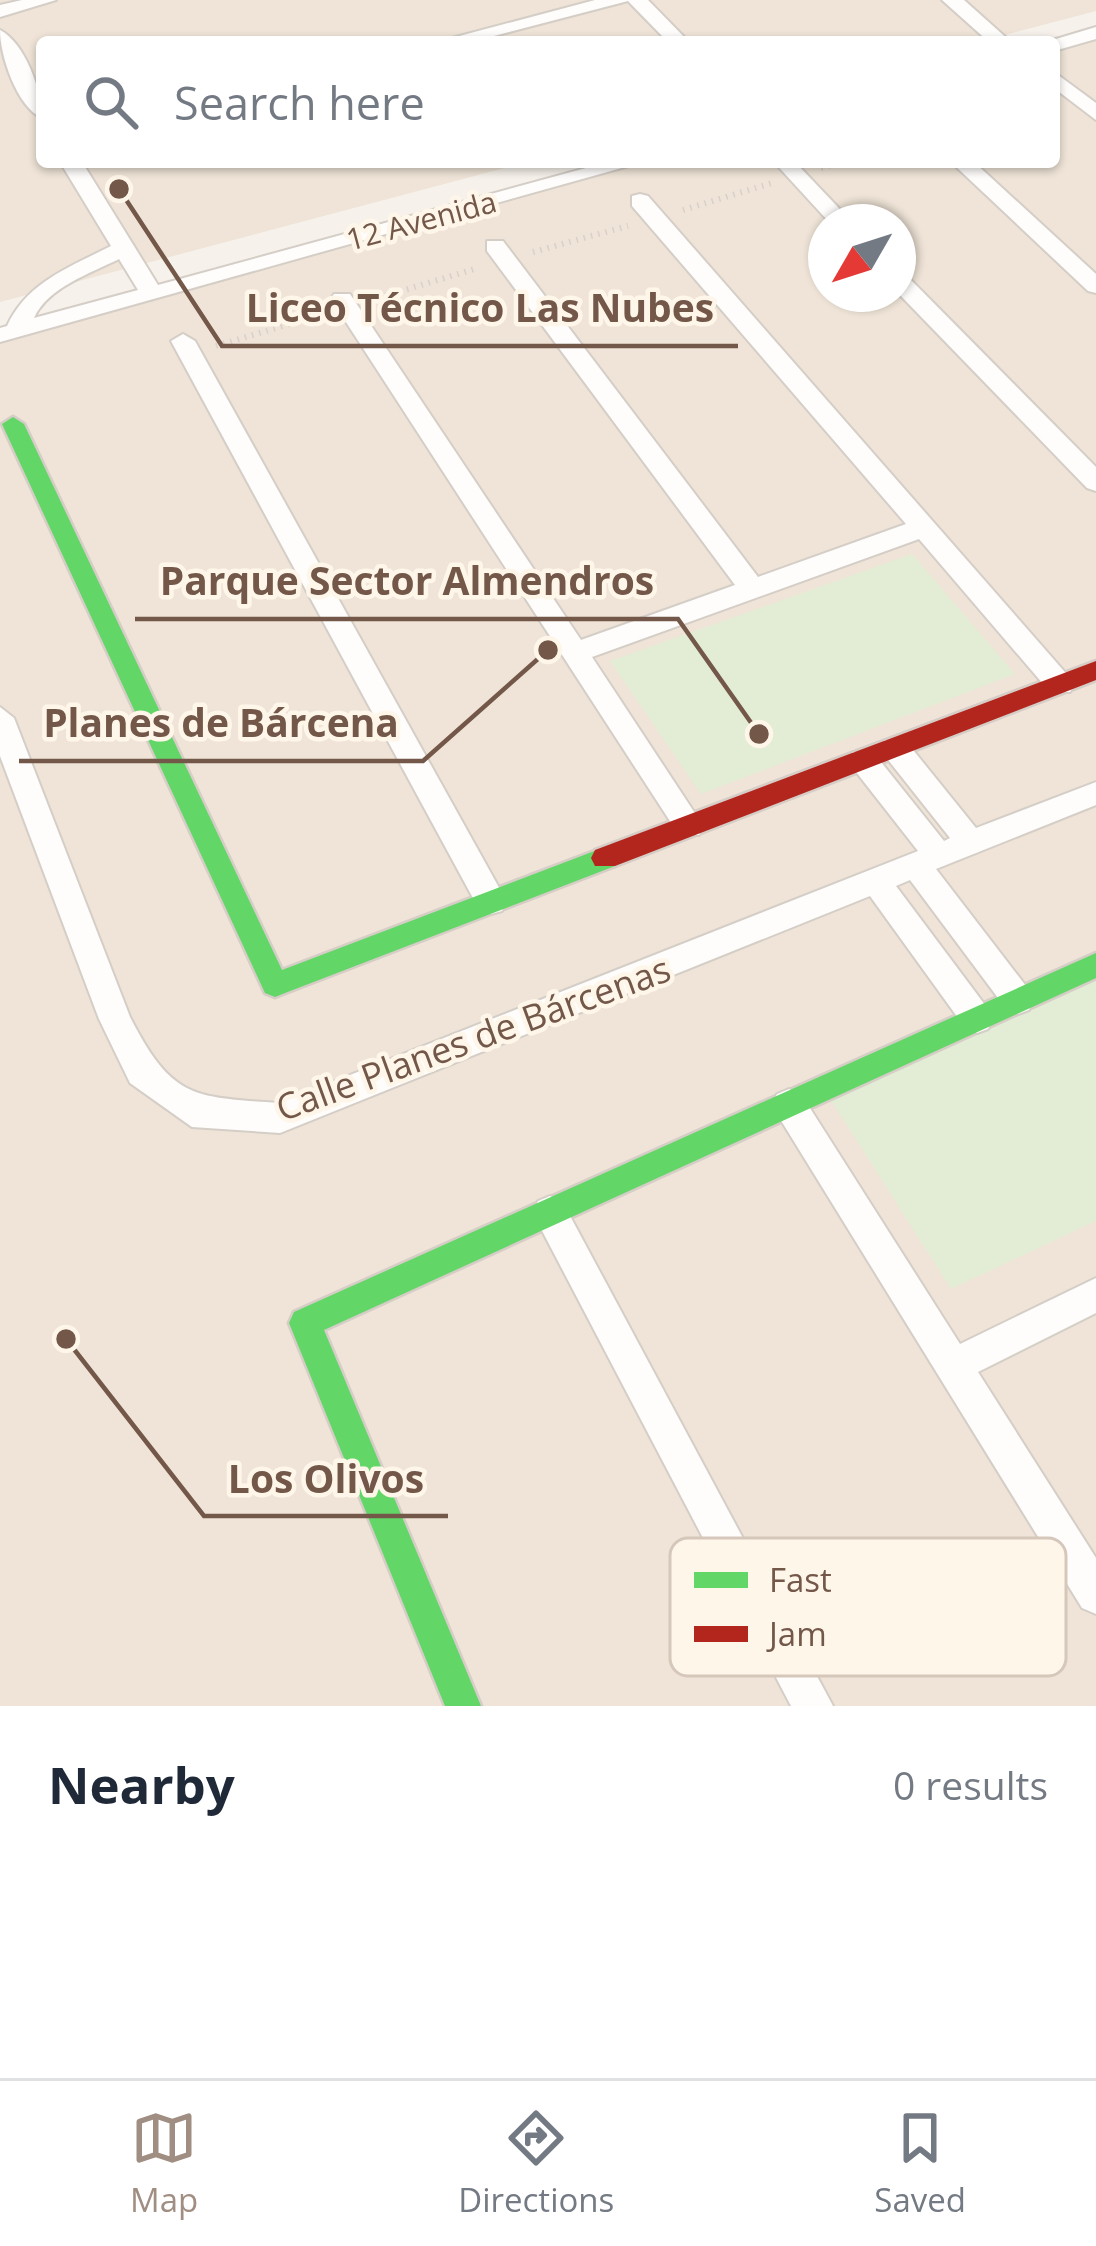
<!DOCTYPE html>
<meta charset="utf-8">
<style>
body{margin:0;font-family:"Open Sans",sans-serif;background:#f2f2f3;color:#1f2937}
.compass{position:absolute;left:808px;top:204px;width:108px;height:108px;border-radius:50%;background:#fff;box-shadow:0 3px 9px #0004;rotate:231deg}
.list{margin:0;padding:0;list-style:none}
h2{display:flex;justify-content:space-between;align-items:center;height:156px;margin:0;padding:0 48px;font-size:51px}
h2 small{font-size:39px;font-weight:400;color:#747a83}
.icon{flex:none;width:66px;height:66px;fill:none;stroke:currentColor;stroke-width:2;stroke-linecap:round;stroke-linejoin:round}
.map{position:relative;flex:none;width:1096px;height:1706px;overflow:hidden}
.search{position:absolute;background:#fff;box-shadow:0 3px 9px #0004;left:36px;right:36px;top:36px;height:132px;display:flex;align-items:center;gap:30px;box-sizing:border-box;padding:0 42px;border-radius:12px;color:#747a83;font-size:45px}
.sheet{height:372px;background:#fff}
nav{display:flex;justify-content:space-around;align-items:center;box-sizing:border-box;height:168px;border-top:3px solid #e0e1e3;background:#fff;font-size:33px;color:#747a83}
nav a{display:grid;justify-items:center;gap:6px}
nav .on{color:#a18e82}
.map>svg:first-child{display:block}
.residential{fill:#efe4d7;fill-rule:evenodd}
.green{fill:#e3edd5}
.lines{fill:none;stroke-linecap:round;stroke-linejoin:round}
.street-casing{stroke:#d4cec7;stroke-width:4}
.fast-casing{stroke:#d5cdc6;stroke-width:5}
.jam-casing{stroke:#d5cdc6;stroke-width:5}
.path{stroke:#d7d0cb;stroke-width:6;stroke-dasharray:1.5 6;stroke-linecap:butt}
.street{fill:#fefdfc;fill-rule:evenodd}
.fast{fill:#63d668;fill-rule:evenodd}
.jam{fill:#b3261e;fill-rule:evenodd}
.labels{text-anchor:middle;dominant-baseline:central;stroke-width:9;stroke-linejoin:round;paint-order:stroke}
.far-street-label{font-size:30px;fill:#73584a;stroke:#fff6ea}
.street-label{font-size:36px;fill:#73584a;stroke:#fff6ea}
.key{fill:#fff6ea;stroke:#d5c7ba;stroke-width:3}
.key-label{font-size:33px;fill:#73584a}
.leader{fill:none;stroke:#73584a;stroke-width:4.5}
.callout-dot{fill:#73584a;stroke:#fff6ea;stroke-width:4.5}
.callout-label{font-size:39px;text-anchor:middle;font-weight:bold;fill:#73584a;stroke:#fff6ea;stroke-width:9;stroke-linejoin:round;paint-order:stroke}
</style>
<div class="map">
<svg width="1096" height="1706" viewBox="0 0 1096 1706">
<rect width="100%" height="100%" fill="#f6f1ea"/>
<g class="residential">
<polygon points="0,0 1096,0 1096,11 978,42 42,42 42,162 527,162 0,302"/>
<path d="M 1096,34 L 1096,1706 L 0,1706 L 0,329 L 625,162 L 1054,162 L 1054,46 ZM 826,222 L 898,222 L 898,294 L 826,294 Z"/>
</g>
<g class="green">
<polygon points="912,554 1015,674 701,794 610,661"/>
<polygon points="1096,977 1096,1221 951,1289 826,1092"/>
</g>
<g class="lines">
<g class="street-casing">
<g id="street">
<polygon points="22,0 56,0 0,17 0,5"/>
<polygon points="595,0 648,0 689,42 668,42 628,1 471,42 437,42"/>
<polygon points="942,0 964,0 1011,42 989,42"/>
<polygon points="1096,27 1096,39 1054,51 1054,42 1046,42"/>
<path d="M 0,30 C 25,43 42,91 42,118 C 17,107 0,56 0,30 Z"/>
<polygon points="1054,72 1096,103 1096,120 1054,88"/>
<path d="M 60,162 L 82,162 L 158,285 L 608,162 L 643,162 L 0,342 L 0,328 L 7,326 C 27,282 70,267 111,246 ZM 119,259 L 138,290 L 34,318 C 47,288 91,273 119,259 Z"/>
<polygon points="774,162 795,162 852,222 829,222"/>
<polygon points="951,162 974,162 1096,274 1096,293 1088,291"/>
<polygon points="640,194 648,196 1070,678 1074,685 1070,692 1050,692 919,539 592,657 704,827 699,835 679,835 331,299 334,294 350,294 581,640 735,585 487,251 487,241 503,241 758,577 906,524 632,206 632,196"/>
<polygon points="898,273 906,275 1096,467 1096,491 1087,488 898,293"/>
<polygon points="183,334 195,341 502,893 506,902 502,911 491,914 480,911 171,341"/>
<path d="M 0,707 L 14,718 L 130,1017 C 172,1099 193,1097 279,1103 L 918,851 L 853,768 L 849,760 L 853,752 L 873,752 L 944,841 L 950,838 L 885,756 L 881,748 L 885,740 L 905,740 L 976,828 L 1096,782 L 1096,805 L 936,869 L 1029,990 L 1034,1000 L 1029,1010 L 1018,1014 L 1007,1010 L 910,880 L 896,886 L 988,1009 L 993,1019 L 988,1029 L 977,1033 L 966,1029 L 870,896 L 280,1133 L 192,1127 L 130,1083 L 99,1019 L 0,756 Z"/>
<polygon points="789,1089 801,1094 960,1344 1096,1278 1096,1313 978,1372 1096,1558 1096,1614 1082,1608 777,1114 772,1104 777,1094"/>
<polygon points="550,1196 562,1201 833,1706 791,1706 538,1223 533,1212 538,1201"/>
</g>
</g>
<g class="fast-casing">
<g id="fast">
<polygon points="13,417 24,424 282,970 605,847 615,850 619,858 615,866 285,993 275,997 265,993 2,424"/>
<polygon points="1096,953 1096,978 324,1330 481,1706 445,1706 289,1323 294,1312"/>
</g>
</g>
<g class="jam-casing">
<polygon id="jam" points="1096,661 1096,680 615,866 595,866 591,858 595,850"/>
</g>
<g class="path">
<polyline points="821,168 842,162"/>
<polyline points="683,210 772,183"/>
<polyline points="533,252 628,226"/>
<polyline points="371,300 478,268"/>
<polyline points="216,346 323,314"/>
</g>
<use href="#street" class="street"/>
<use href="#fast" class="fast"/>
<use href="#jam" class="jam"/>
</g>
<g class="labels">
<g class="far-street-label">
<text transform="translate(421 220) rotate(-15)">12 Avenida</text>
</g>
<g class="street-label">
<text transform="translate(473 1038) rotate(-20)">Calle Planes de Bárcenas</text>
</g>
</g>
<rect x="670" y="1538" width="396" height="138" rx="18" class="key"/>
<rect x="694" y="1572" width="54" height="16" fill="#63d668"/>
<rect x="694" y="1626" width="54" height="16" fill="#b3261e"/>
<g class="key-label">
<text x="769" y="1592">Fast</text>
<text x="769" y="1646">Jam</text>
</g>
<path class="leader" d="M119 189L222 346H738M759 734L678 619H135M548 650L423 761H19M66 1339L204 1516H448"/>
<g class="callout-dot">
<circle cx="119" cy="189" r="12"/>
<circle cx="759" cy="734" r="12"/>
<circle cx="548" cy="650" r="12"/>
<circle cx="66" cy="1339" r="12"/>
</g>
<g class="callout-label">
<text x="480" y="322">Liceo Técnico Las Nubes</text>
<text x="407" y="595">Parque Sector Almendros</text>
<text x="221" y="737">Planes de Bárcena</text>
<text x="326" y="1493">Los Olivos</text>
</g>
</svg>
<svg class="compass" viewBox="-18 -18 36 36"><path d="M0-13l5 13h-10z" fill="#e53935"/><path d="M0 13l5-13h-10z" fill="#747a83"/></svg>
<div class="search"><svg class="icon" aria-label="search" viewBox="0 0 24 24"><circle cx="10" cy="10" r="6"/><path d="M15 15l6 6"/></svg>Search here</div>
</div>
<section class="sheet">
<h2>Nearby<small>0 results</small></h2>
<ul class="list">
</ul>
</section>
<nav>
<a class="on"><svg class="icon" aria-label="map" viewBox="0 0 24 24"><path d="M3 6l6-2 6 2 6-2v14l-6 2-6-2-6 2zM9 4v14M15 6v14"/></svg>Map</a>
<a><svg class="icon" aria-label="directions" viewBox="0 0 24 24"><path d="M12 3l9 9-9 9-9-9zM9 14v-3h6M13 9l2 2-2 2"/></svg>Directions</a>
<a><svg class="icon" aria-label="saved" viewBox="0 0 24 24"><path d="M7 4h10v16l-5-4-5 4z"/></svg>Saved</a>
</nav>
